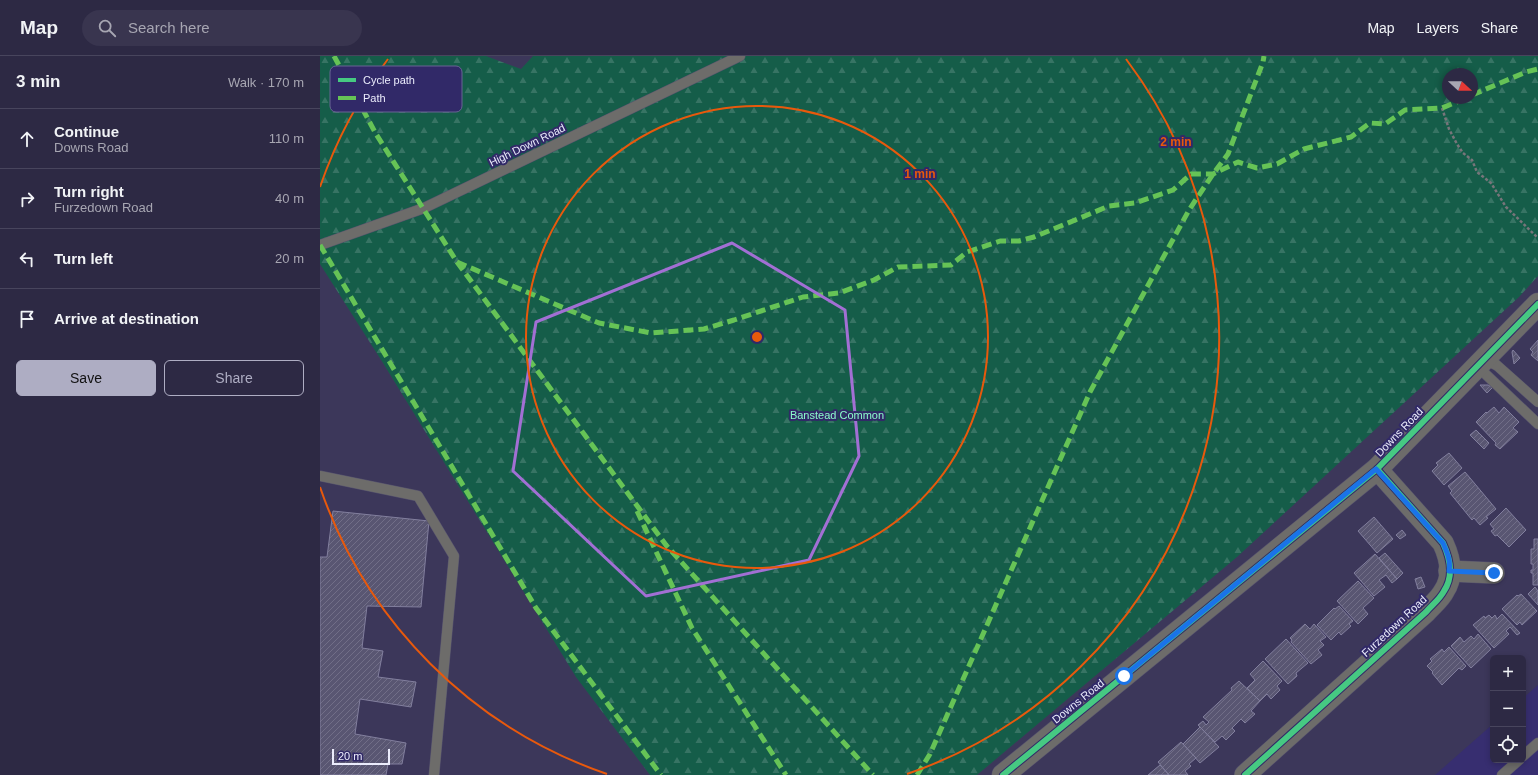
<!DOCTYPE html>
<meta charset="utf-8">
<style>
body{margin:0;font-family:Helvetica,sans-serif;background:#39354f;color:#f1f3f6}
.controls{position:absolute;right:12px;bottom:12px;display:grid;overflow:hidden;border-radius:6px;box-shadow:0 2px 6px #0003}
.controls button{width:36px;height:36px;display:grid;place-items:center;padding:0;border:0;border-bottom:1px solid #48455d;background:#2d2944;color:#f1f3f6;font:20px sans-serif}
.compass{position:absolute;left:1122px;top:12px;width:36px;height:36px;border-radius:50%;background:#2d2944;box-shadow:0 2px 6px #0003;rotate:111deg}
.scale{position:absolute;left:12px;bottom:10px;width:58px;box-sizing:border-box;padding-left:4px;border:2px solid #ebecfc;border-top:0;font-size:11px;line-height:14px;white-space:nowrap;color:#ebecfc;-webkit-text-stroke:3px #312968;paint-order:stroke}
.stop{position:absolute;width:12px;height:12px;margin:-9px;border:3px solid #1a73e8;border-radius:50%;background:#fff}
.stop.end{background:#1a73e8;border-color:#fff;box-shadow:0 1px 4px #0008}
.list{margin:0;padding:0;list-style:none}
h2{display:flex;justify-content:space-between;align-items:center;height:52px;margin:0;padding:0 16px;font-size:17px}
h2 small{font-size:13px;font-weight:400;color:#a7a6b2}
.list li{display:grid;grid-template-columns:26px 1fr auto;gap:12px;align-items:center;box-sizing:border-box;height:60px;padding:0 16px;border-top:1px solid #48455d}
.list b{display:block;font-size:15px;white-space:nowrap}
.list p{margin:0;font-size:13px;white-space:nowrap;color:#a7a6b2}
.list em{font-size:13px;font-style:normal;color:#a7a6b2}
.actions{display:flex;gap:8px;padding:12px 16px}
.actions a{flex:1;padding:9px 0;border:1px solid #aeadc3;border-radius:6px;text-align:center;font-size:14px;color:#aeadc3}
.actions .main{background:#aeadc3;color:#111}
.icon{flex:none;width:22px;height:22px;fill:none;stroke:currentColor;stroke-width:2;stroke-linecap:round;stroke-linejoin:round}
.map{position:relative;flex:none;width:1218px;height:719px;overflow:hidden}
header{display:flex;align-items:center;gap:24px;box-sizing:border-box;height:56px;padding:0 20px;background:#2d2944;border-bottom:1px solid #48455d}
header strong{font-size:19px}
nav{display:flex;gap:22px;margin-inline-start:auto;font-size:14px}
.search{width:280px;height:36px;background:#39354f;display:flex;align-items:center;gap:10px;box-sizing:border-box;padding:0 14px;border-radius:22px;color:#a7a6b2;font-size:15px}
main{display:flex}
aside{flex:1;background:#2d2944}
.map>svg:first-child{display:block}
.built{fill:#372e70}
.forest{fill:url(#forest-firs);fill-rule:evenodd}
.building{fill:url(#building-hatch);stroke:#827f9e}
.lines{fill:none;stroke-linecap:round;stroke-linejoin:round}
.service-casing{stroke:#56536e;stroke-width:11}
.minor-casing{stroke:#56536e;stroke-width:22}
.tertiary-casing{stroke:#56536e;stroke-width:23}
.path{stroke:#77757a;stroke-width:2.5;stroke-dasharray:3 2;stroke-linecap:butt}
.service{stroke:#6d6c6a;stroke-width:10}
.minor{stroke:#6d6c6a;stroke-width:21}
.tertiary{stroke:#6d6c6a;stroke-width:22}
.quiet{stroke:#66c356;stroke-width:5;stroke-dasharray:10 5;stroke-linecap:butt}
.cycleway-casing{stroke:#312968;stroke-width:8}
.cycleway{stroke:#46c982;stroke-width:6}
.route{stroke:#1a73e8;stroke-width:5}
.marked{fill:none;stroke:#a26fd4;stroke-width:3;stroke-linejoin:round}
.ring{fill:none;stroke:#e8590c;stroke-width:2}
.labels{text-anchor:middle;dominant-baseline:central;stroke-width:4;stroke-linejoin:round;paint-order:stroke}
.street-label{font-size:11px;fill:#ebecfc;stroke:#312968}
.park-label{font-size:11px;fill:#8afbca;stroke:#312968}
.key{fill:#312968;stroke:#696494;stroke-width:1}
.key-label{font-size:11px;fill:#ebecfc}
.centre{fill:#e8590c;stroke:#312968;stroke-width:2}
.ring-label{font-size:12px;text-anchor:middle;font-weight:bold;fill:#e8590c;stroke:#312968;stroke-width:4;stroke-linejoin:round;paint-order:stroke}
</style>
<header>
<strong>Map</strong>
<div class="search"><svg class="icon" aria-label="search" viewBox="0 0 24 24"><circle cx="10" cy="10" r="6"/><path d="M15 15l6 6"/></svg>Search here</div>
<nav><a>Map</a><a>Layers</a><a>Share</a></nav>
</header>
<main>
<aside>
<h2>3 min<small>Walk · 170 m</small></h2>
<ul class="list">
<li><svg class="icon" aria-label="ahead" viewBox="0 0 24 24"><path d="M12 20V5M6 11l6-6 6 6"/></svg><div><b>Continue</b><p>Downs Road</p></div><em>110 m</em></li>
<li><svg class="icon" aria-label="right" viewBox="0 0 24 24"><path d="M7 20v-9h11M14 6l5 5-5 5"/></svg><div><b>Turn right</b><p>Furzedown Road</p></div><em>40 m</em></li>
<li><svg class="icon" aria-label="left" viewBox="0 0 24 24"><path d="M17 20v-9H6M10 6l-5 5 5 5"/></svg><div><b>Turn left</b></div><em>20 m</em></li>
<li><svg class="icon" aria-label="arrive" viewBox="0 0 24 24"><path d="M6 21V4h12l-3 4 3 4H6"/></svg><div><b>Arrive at destination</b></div></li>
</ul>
<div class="actions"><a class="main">Save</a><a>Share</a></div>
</aside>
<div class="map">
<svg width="1218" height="719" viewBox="0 0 1218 719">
<defs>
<pattern id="forest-firs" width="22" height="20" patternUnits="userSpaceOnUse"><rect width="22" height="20" fill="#155d49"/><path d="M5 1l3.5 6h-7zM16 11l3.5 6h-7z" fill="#377464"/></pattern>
<pattern id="building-hatch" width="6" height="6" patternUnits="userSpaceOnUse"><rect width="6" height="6" fill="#595672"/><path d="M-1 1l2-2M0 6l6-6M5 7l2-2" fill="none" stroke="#716e87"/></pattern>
</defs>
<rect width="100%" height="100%" fill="#3c375a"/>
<polygon class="built" points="1218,629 1218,719 1115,719 1173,668 1173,704 1203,704 1203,642"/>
<path class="forest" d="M 0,0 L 166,0 L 201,13 L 213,0 L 1218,0 L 1218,220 L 1199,241 L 917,501 L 657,719 L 330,719 L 256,621 L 63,307 L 0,208 ZM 1128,18 L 1152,18 L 1152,42 L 1128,42 Z"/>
<g class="building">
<polygon points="1218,284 1218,305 1211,299 1213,296 1210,293"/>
<polygon points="1193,294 1200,302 1194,308 1192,296"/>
<polygon points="1160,329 1168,329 1173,331 1167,337"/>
<polygon points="1174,351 1179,357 1184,351 1199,366 1193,372 1198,376 1180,393 1175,389 1176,387 1156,366 1166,356 1167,357"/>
<polygon points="1156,374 1169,387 1164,393 1150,379"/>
<polygon points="1129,397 1142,412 1124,429 1112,415 1118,409 1116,407"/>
<polygon points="1145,416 1176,453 1166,461 1168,462 1160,469 1154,462 1152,464 1130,437 1132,435 1128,430"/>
<polygon points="1186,452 1206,474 1189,491 1177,479 1175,480 1171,475 1174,473 1170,468"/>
<polygon points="13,455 109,465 101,551 47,550 42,592 63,595 58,621 96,626 91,651 40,643 35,678 86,687 82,708 68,708 66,719 0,719 0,501 7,501"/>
<polygon points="1054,461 1073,483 1057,497 1038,475"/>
<polygon points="1082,474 1086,479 1080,483 1076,479"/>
<polygon points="1214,483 1218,483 1218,529 1213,529 1213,517 1211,517 1211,514 1213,514 1213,508 1211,508 1211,493 1214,493"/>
<polygon points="1065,497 1083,517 1077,523 1059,502"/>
<polygon points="1055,498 1077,523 1072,527 1066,519 1059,524 1065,531 1054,540 1034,517"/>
<polygon points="1101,521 1105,531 1098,533 1095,523"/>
<polygon points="1038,525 1054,542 1043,552 1048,558 1038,568 1017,545"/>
<polygon points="1215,531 1218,535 1218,549 1208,538"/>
<polygon points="1201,538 1217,555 1202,569 1200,566 1197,569 1182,553 1197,539 1198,540"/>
<polygon points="1019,550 1033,565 1029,568 1031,570 1021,579 1019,576 1011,584 997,569 1014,552 1015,553"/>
<polygon points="1182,558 1200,577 1197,579 1190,571 1186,575 1189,578 1174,592 1153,569 1164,560 1165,562 1169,559 1172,562 1175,559 1177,563"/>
<polygon points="985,568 990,573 994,568 1006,581 1000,585 1004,589 998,594 1002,599 991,608 971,586 972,584 970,582"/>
<polygon points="1158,578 1171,593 1151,612 1131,590 1140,581 1144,586 1151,580 1154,583"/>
<polygon points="966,583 988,607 976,617 977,620 968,628 945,603"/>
<polygon points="1129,591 1146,610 1142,614 1139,612 1122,629 1112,617 1113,616 1107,610 1112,605 1110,603 1122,593 1124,596"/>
<polygon points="943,605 962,625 957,630 960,634 951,643 947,638 940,645 927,632 935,624 930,618"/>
<polygon points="919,625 940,645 931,655 935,658 925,667 921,663 912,672 915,675 906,684 902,680 895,686 878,669 883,665 886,669 889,666 883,661 912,634 911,632"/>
<polygon points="880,671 899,691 880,707 863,688"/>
<polygon points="861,686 876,702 869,708 871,710 865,715 868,719 849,719 838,706"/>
<polygon points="840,709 849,719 828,719"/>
</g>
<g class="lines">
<g class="service-casing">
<g id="service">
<polyline points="0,189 104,152 420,0"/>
<polyline points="1172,305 1218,346"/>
<polyline points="1176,309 1167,305 1157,310 1218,368"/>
<polyline points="0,420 98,440 134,500 114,719"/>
<polyline points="1203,700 1218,687"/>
<polyline points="1182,719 1199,704"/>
</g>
</g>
<g class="minor-casing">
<g id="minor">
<polyline points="1129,515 1174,517"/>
<path d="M 925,719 L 1106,556 C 1112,549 1120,543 1124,535 C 1134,520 1130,502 1123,487 L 1057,413"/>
</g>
</g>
<g class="tertiary-casing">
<polyline id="tertiary" points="683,719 1057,413 1218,248"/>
</g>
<polyline class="path" points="1122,52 1129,73 1137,88 1143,97 1152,104 1157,116 1171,127 1186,151 1218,182"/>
<use href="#service" class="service"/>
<use href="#minor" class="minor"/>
<use href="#tertiary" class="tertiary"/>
<g class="quiet">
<polyline points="14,0 56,78 137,206 346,489 553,719"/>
<polyline points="1152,39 1206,16 1218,13"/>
<polyline points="0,189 216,552 341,719"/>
<polyline points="137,206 279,267 331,277 384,273 414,264 483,241 519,237 554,224 578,211 631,209 647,196 680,185 699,185 714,181 789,150 815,147 853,134 871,118 893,118 918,106 937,112 957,108 984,93 1031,81 1050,67 1065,68 1085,54 1122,52 1146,42"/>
<polyline points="317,455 372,572 466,719"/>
<polyline points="597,719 610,698 770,336 869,154 893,118 908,98 943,6 944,0"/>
</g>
<g class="cycleway-casing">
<g id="cycleway">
<polyline points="683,719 1057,413 1218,248"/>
<path d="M 925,719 L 1106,556 C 1112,549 1120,543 1124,535 C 1134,520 1130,502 1123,487 L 1057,413"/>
</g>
</g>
<use href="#cycleway" class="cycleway"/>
</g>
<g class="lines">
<path class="route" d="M 804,620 L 1056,413 L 1123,487 C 1127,496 1131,505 1129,515 L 1174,517"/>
</g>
<path class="marked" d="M 412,187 L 525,254 L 539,400 L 489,504 L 326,540 L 193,415 L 216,266 Z"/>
<g class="ring">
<circle cx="437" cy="281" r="231"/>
<path d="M287 718A462 462 0 0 1 0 431M0 131A462 462 0 0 1 68 3M806 3A462 462 0 0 1 587 718"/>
</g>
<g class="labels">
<g class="street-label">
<text transform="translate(207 89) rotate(-26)">High Down Road</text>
<text transform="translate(1079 376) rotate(-46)">Downs Road</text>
<text transform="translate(1074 570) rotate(-43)">Furzedown Road</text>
<text transform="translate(758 645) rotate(-39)">Downs Road</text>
</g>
<g class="park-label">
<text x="517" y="359">Banstead Common</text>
</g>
</g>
<rect x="10" y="10" width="132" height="46" rx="6" class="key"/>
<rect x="18" y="22" width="18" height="4" fill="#46c982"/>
<rect x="18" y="40" width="18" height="4" fill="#66c356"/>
<g class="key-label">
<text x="43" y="28">Cycle path</text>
<text x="43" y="46">Path</text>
</g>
<circle cx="437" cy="281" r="6" class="centre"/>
<g class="ring-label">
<text x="856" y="90">2 min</text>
<text x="600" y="122">1 min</text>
</g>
</svg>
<div class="controls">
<button>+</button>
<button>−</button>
<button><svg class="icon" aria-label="locate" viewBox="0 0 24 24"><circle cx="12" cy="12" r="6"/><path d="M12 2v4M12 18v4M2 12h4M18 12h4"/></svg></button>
</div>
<svg class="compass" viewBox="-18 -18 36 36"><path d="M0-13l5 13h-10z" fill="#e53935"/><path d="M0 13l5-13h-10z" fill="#a7a6b2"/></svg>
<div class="scale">20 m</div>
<div class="stop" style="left:804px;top:620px"></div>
<div class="stop end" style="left:1174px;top:517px"></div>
</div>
</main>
